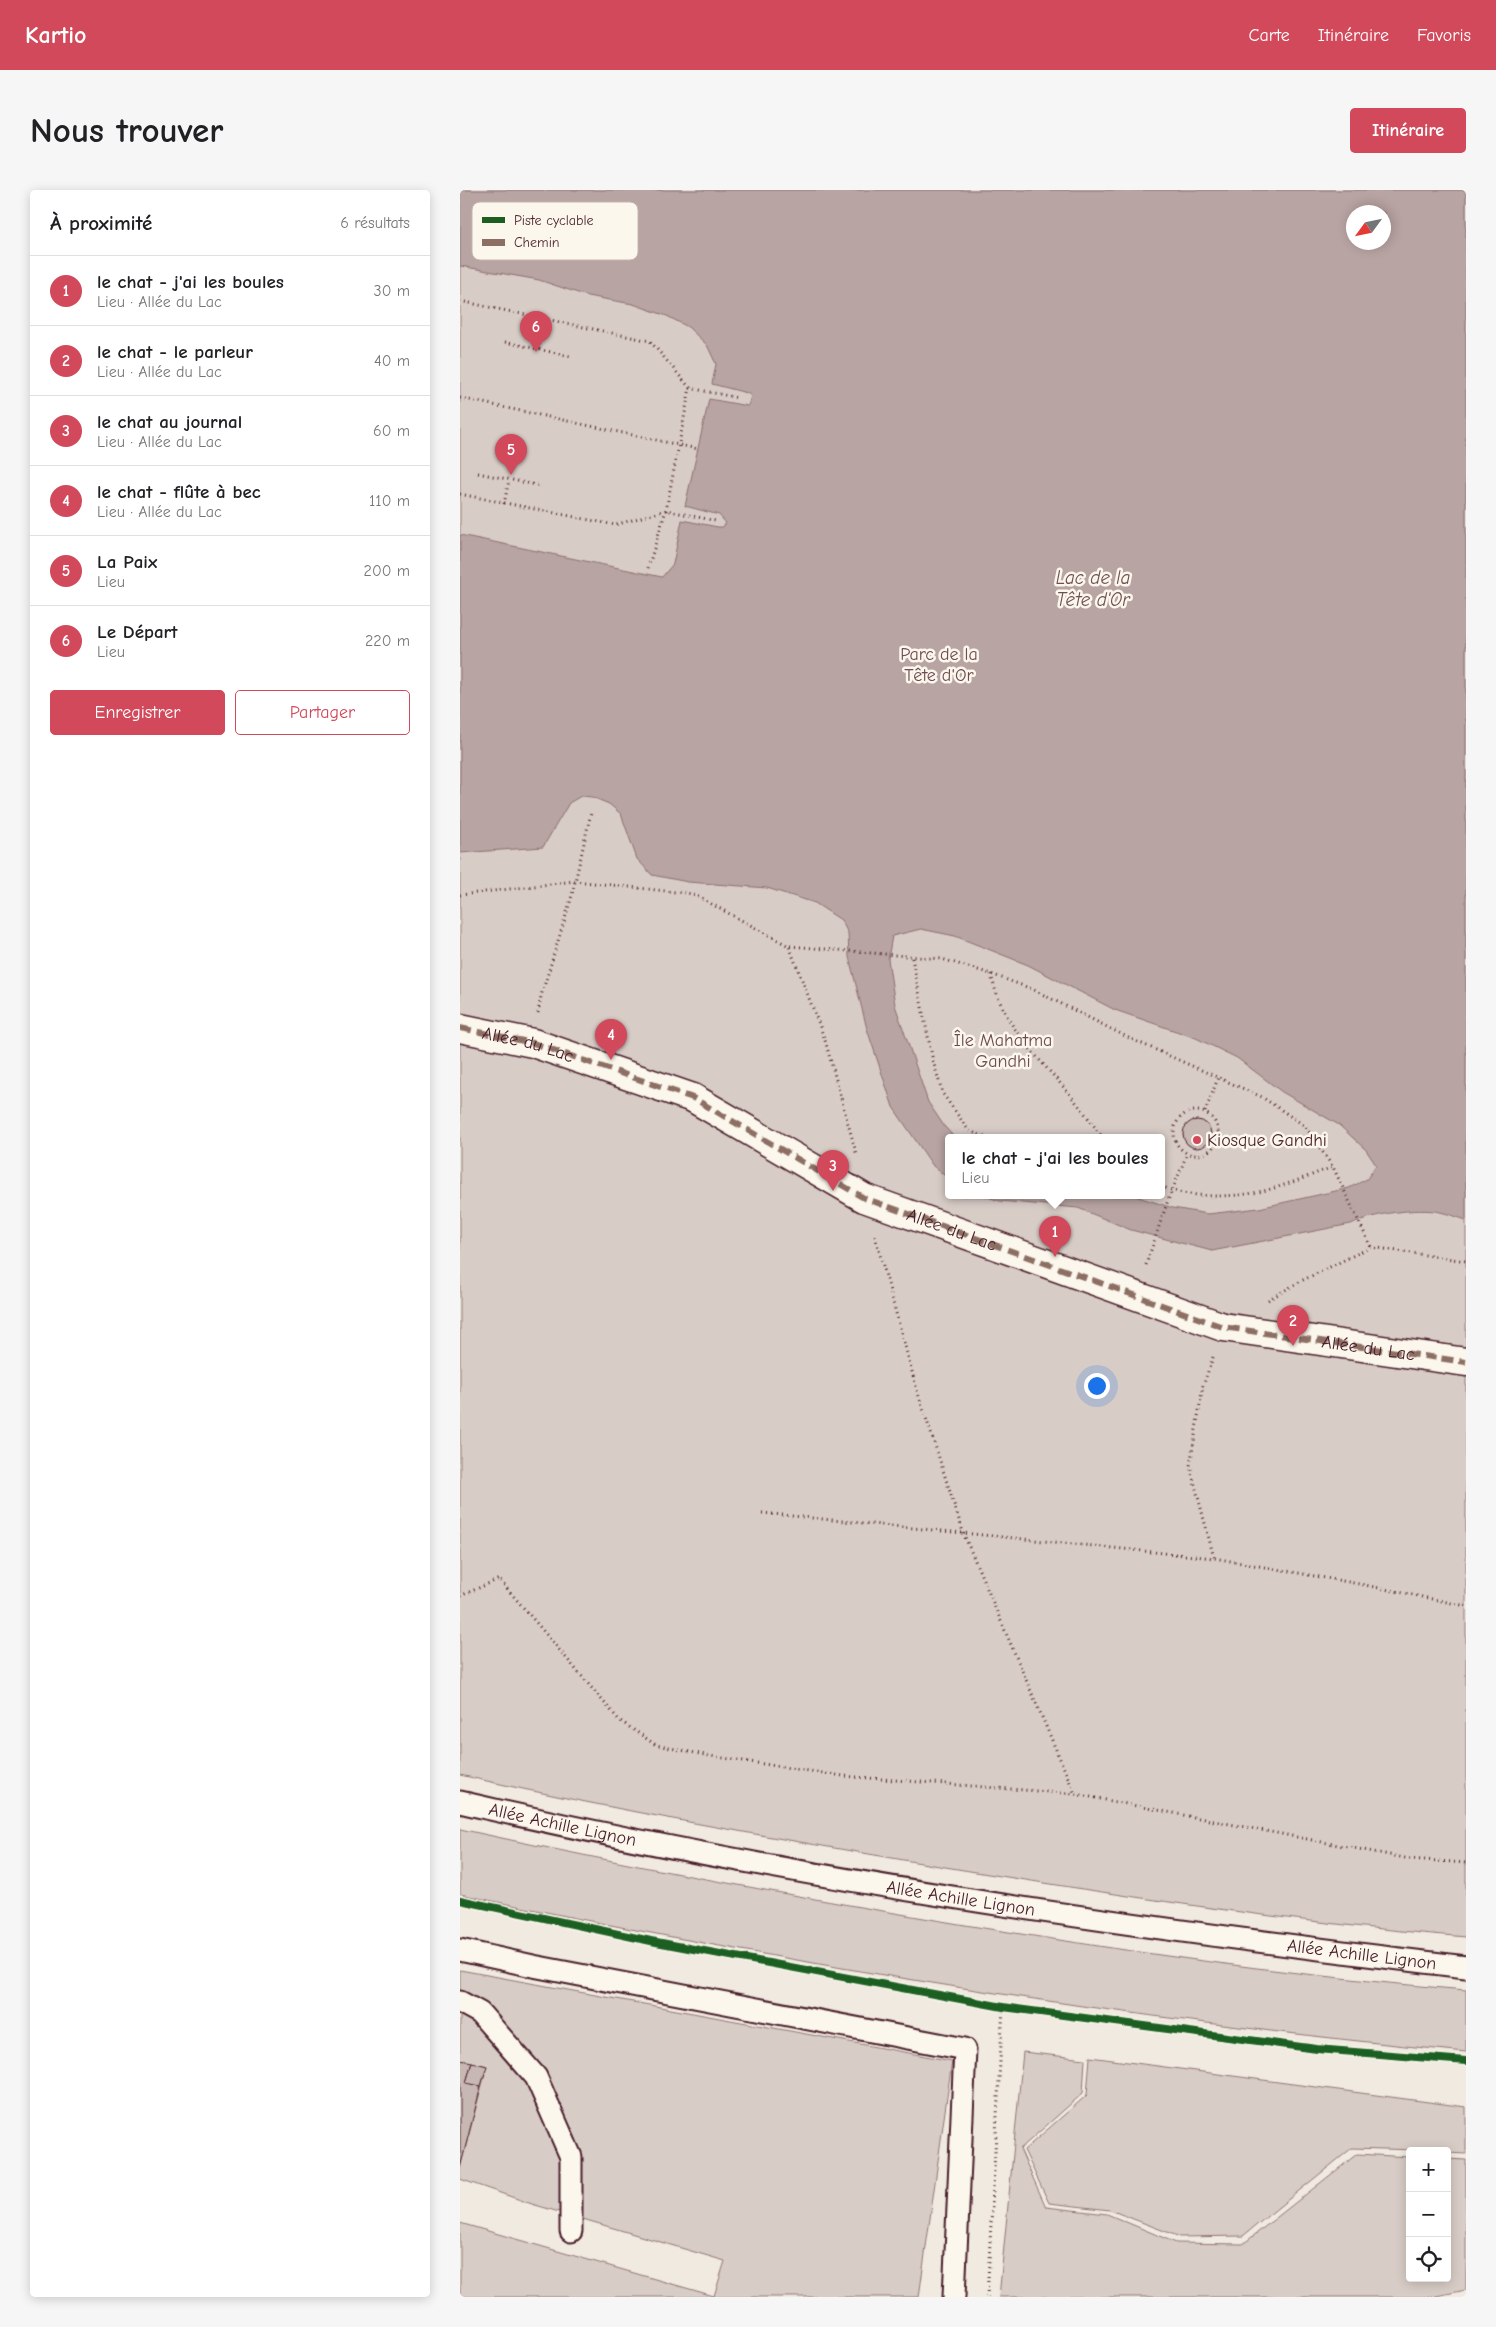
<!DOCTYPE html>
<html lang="fr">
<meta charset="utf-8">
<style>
body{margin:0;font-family:"Comic Neue",sans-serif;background:#f6f6f6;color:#202124}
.controls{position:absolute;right:15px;bottom:15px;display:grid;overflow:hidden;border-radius:5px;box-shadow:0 2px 12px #0003}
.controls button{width:45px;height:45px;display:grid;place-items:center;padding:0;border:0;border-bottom:1px solid #e0e0e0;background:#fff;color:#202124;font:25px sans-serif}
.compass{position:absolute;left:886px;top:15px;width:45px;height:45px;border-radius:50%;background:#fff;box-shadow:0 2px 12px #0003;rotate:237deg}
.you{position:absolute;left:636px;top:1195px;width:18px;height:18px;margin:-12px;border:4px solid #fff;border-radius:50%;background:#1a73e8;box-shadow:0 0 0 8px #1a73e833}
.badge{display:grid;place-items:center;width:32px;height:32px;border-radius:50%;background:#d1495b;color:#fff;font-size:16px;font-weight:700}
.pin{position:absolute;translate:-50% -41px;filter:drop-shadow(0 1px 2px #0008)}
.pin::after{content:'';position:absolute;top:26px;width:18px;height:15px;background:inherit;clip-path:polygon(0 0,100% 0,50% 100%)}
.popup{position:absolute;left:485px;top:944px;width:220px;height:65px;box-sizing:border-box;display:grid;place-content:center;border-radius:5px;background:#fff;filter:drop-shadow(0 1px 4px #0005);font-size:16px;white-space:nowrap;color:#757577}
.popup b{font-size:19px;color:#202124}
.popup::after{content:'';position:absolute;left:50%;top:100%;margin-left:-10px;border:10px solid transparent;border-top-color:#fff}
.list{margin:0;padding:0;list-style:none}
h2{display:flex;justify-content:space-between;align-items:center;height:65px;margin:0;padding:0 20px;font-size:21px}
h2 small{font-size:16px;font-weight:400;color:#757577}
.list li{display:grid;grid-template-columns:32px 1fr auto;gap:15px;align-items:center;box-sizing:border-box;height:70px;padding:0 20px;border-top:1px solid #e0e0e0}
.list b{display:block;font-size:19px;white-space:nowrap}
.list p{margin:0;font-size:16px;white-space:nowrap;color:#757577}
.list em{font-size:16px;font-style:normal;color:#757577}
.actions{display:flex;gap:10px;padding:15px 20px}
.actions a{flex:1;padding:11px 0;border:1px solid #d1495b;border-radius:5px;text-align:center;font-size:18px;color:#d1495b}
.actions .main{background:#d1495b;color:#fff}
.icon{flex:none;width:28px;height:28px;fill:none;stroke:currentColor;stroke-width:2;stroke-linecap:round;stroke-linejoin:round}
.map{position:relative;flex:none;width:1006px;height:2107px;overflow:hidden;border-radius:5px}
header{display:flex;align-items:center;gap:30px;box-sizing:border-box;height:70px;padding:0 25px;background:#d1495b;color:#fff}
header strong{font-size:24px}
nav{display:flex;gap:28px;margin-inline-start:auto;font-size:18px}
.intro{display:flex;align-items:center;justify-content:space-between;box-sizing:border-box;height:120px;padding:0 30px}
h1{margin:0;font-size:35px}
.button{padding:12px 22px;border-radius:5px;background:#d1495b;color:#fff;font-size:18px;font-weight:700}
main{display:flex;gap:30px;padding:0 30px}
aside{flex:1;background:#fff;border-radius:5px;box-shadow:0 2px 12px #0003}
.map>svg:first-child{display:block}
.green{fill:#d8ccc6;stroke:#917678;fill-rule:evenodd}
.water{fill:#b8a4a2;stroke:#8c6f72;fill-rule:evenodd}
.building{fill:#c8b8b3;stroke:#4a1f2b}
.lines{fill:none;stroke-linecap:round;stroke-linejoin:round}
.service-casing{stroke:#4a1f2b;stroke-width:25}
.pedestrian-casing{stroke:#4a1f2b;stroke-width:31}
.path{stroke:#4a1f2b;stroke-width:3;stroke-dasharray:1 4;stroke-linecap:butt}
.service{stroke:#fbf7ec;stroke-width:21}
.pedestrian{stroke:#fbf7ec;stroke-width:28}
.quiet{stroke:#8d6e63;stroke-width:6;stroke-dasharray:12 6;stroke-linecap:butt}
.cycleway-casing{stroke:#fbf7ec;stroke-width:11}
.cycleway{stroke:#1b5e20;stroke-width:8}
.poi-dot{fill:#d1495b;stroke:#fbf7ec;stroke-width:2}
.labels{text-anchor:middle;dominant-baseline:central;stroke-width:5;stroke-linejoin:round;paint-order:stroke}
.park-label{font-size:18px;fill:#6e4a52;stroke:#fbf7ec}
.street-label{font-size:18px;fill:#4a1f2b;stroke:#fbf7ec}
.poi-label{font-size:18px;fill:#4a1f2b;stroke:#fbf7ec;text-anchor:start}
.water-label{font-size:19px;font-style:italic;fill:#704e55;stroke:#fbf7ec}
.key{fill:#fbf7ec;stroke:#c6b6b2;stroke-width:1}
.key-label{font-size:14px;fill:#4a1f2b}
</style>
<header>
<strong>Kartio</strong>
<nav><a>Carte</a><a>Itinéraire</a><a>Favoris</a></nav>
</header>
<div class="intro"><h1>Nous trouver</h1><a class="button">Itinéraire</a></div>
<main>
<aside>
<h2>À proximité<small>6 résultats</small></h2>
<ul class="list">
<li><span class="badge">1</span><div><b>le chat - j'ai les boules</b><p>Lieu · Allée du Lac</p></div><em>30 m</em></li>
<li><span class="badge">2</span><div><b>le chat - le parleur</b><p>Lieu · Allée du Lac</p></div><em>40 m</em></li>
<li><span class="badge">3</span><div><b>le chat au journal</b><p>Lieu · Allée du Lac</p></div><em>60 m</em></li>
<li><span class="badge">4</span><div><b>le chat - flûte à bec</b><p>Lieu · Allée du Lac</p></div><em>110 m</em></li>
<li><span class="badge">5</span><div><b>La Paix</b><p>Lieu</p></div><em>200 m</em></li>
<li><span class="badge">6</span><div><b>Le Départ</b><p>Lieu</p></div><em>220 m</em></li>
</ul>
<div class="actions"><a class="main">Enregistrer</a><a>Partager</a></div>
</aside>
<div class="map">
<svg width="1006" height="2107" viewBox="0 0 1006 2107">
<rect width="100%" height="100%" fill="#f0eae0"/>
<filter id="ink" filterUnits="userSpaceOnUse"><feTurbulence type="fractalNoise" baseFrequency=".02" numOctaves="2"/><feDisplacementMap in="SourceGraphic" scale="10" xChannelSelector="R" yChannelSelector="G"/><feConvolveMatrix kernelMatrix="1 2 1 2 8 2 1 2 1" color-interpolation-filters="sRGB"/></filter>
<g filter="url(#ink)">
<g class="green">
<path d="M 0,0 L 1006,0 L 1006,1747 C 827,1732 650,1704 473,1675 C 315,1648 157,1621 0,1585 ZM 894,22 L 924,22 L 924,52 L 894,52 ZM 489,948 L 701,948 L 701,1006 L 489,1006 Z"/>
<path d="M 0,1639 C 163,1675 328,1705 493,1733 C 663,1761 834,1786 1006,1800 L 1006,1862 C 668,1830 332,1775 0,1704 Z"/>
<polygon points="0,1780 492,1871 459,2107 0,2107 0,2033 254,2106 265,2071 72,2014 0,1989 0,1978 27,1876 0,1869"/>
<polygon points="563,1862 625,1869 623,1903 560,1959 586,2017 647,2024 716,2053 783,2054 897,1964 950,1967 950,2088 987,2088 987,1969 1006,1970 1006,2100 971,2107 539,2107"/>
<polygon points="630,1867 1006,1917 1006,1964 987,1963 987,1961 892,1958 783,2046 720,2047 650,2020 589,2013 564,1960 627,1905"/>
</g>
<path class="water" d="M 0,0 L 1006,0 L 1006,1030 C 997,1027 989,1024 980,1022 C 957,1017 912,1024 891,1034 L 752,1061 L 671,1040 L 618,1018 L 540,1011 L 524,1006 L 675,1006 L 713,1018 L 748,1024 L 799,1018 L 889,998 L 907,989 L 916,975 L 906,960 L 879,935 L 822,902 L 777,868 L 736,848 L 655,820 L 568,775 L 495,746 L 461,739 L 432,746 L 428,769 L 435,815 L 468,912 L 484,936 L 495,948 L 489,948 L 489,989 L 473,976 L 433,917 L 407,839 L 389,767 L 388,743 L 381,730 L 355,713 L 307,698 L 228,692 L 192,685 L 177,669 L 161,624 L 149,614 L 132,607 L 121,606 L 109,613 L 83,657 L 0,663 L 0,345 L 202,387 L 213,374 L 222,330 L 258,337 L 263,337 L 266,333 L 259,325 L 225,316 L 249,209 L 288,216 L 291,206 L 287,203 L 252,194 L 256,174 L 247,155 L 228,137 L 207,126 L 173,114 L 127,106 L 79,90 L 0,76 ZM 894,22 L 924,22 L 924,52 L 894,52 Z"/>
<g class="building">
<circle cx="737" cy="944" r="14"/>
<polygon points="0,1870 12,1872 6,1893 21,1896 0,1978"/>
<polygon points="12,1872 27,1876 21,1896 6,1893"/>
</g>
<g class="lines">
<g class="service-casing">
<g id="service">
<path id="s1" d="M 0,1612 C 332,1689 668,1737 1006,1777"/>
<polyline points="0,1760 73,1776 505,1859 494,2107"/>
<polyline points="0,1812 20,1823 76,1887 111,1967 111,2041"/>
</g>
</g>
<g class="pedestrian-casing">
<polyline id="pedestrian" points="0,838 73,853 233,908 404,1008 763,1137 1006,1172"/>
</g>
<g class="path">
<polyline points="0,111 190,151 230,198 206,320 188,378"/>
<polyline points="45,152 110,166"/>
<polyline points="78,159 85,129"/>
<polyline points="230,198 278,208"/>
<polyline points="0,208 238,259"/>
<polyline points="18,283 81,296"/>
<polyline points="0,304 155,335 206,320 256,331"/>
<polyline points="44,314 49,290"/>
<polyline points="0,705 115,691 233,704 329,756 365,850 397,966"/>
<polyline points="330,756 482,769 531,784 572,799 669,848 802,907 845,936 873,977 911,1057"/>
<polyline points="452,768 473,871 483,904 509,941 528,948"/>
<path d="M 531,784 C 544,841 580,867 615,911 C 625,923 634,936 643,948"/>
<polyline points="78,823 81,806 111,709 131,623"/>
<circle cx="736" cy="943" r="22"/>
<polyline points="745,922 758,888"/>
<path d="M 701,996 C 728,1009 778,1008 807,1000 C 830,994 851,985 873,977"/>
<polyline points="415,1046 457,1200 504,1345 615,1604"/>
<polyline points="686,1075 707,1013 727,964"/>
<polyline points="808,1110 841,1091 911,1057 1006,1071"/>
<polyline points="753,1167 743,1196 730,1276 754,1368"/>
<polyline points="302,1323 754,1368 905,1395 1006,1416"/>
<polyline points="0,1406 39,1389 159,1530 196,1555 250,1566 383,1586 615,1604 950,1669 1006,1673"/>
<polyline points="527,2107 543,1817"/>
</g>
<use href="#service" class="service"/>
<use href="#pedestrian" class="pedestrian"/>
<path class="quiet" id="s2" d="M 0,838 L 73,853 L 233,908 L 404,1008 L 763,1137 L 1006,1172"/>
<g class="cycleway-casing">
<polyline id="cycleway" points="0,1710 191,1751 543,1817 857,1859 1006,1871"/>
</g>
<use href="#cycleway" class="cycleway"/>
</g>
</g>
<circle class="poi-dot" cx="737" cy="950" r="5"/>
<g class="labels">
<g class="park-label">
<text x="479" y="464">Parc de la<tspan x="479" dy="21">Tête d'Or</tspan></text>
<text x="543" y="850">Île Mahatma<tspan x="543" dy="21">Gandhi</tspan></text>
</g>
<g class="street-label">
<text stroke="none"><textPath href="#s2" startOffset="70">Allée du Lac</textPath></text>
<text stroke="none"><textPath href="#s2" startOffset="535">Allée du Lac</textPath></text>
<text stroke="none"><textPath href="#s2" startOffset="970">Allée du Lac</textPath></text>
<text stroke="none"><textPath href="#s1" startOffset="105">Allée Achille Lignon</textPath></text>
<text stroke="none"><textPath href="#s1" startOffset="510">Allée Achille Lignon</textPath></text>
<text stroke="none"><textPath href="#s1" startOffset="915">Allée Achille Lignon</textPath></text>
</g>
<g class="poi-label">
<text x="747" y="950">Kiosque Gandhi</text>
</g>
<g class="water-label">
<text x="633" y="388">Lac de la<tspan x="633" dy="22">Tête d'Or</tspan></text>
</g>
</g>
<rect x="12" y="12" width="166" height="58" rx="8" class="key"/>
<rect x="22" y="27" width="23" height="6" fill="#1b5e20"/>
<rect x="22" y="49" width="23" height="7" fill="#8d6e63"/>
<g class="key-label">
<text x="54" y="35">Piste cyclable</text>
<text x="54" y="57">Chemin</text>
</g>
</svg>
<div class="controls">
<button>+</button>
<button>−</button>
<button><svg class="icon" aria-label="locate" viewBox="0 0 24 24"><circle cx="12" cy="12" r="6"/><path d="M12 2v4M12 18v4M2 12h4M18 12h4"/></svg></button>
</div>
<svg class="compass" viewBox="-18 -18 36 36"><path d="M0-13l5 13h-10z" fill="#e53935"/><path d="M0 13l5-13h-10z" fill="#757577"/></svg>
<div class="you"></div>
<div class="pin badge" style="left:595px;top:1067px">1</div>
<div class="popup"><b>le chat - j'ai les boules</b>Lieu</div>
<div class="pin badge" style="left:833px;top:1156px">2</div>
<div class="pin badge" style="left:373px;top:1001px">3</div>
<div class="pin badge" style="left:151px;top:870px">4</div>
<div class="pin badge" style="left:51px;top:285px">5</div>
<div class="pin badge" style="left:76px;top:162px">6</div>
</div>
</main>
